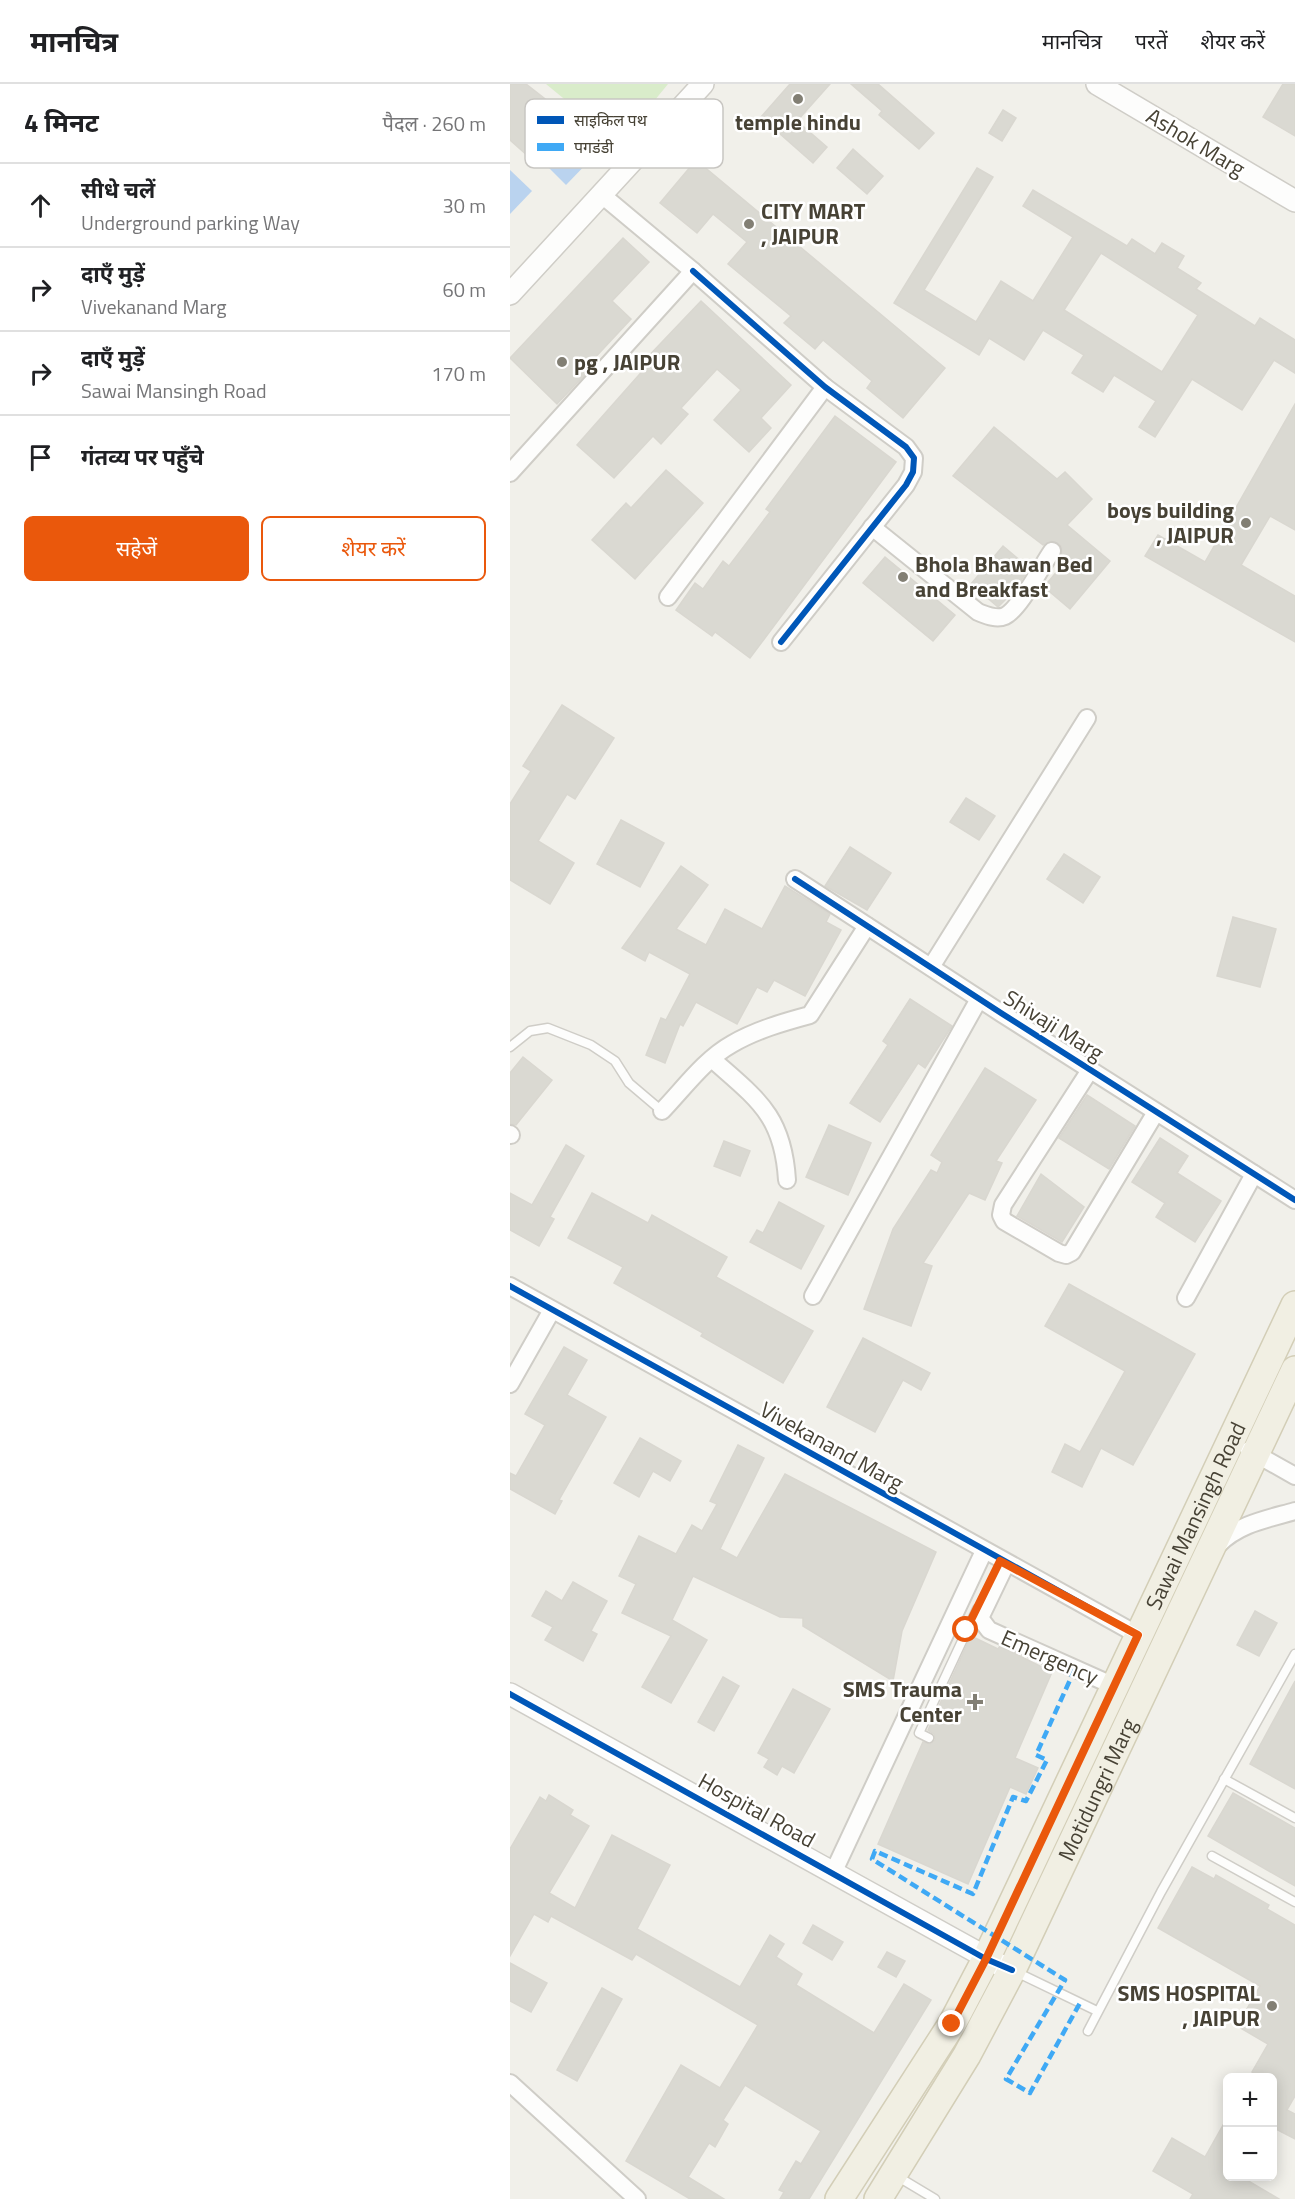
<!DOCTYPE html>
<html lang="hi">
<meta charset="utf-8">
<style>
body{margin:0;font-family:"Titillium Web","Noto Sans Devanagari",sans-serif;background:#f2f2f2;color:#202124}
.controls{position:absolute;right:18px;bottom:18px;display:grid;overflow:hidden;border-radius:9px;box-shadow:0 3px 15px #0003}
.controls button{width:54px;height:54px;display:grid;place-items:center;padding:0;border:0;border-bottom:2px solid #e0e0e0;background:#fff;color:#202124;font:30px sans-serif}
.stop{position:absolute;width:18px;height:18px;margin:-14px;border:4px solid #ea580c;border-radius:50%;background:#fff}
.stop.end{background:#ea580c;border-color:#fff;box-shadow:0 2px 6px #0008}
.list{margin:0;padding:0;list-style:none}
h2{display:flex;justify-content:space-between;align-items:center;height:78px;margin:0;padding:0 24px;font-size:26px}
h2 small{font-size:20px;font-weight:400;color:#757577}
.list li{display:grid;grid-template-columns:39px 1fr auto;gap:18px;align-items:center;box-sizing:border-box;height:84px;padding:0 24px;border-top:2px solid #e0e0e0}
.list b{display:block;font-size:22px;white-space:nowrap}
.list p{margin:0;font-size:20px;white-space:nowrap;color:#757577}
.list em{font-size:20px;font-style:normal;color:#757577}
.actions{display:flex;gap:12px;padding:18px 24px}
.actions a{flex:1;padding:14px 0;border:2px solid #ea580c;border-radius:9px;text-align:center;font-size:21px;color:#ea580c}
.actions .main{background:#ea580c;color:#fff}
.icon{flex:none;width:33px;height:33px;fill:none;stroke:currentColor;stroke-width:2;stroke-linecap:round;stroke-linejoin:round}
.map{position:relative;flex:none;width:785px;height:2115px;overflow:hidden}
header{display:flex;align-items:center;gap:36px;box-sizing:border-box;height:84px;padding:0 30px;background:#fff;border-bottom:2px solid #e0e0e0}
header strong{font-size:28px}
nav{display:flex;gap:33px;margin-inline-start:auto;font-size:21px}
main{display:flex}
aside{flex:1;background:#fff}
.map>svg:first-child{display:block}
.green{fill:#d9ecca}
.water{fill:#bad3ef}
.building{fill:#dad9d2;stroke:#d9d7d0;stroke-width:1.5;fill-rule:evenodd}
.lines{fill:none;stroke-linecap:round;stroke-linejoin:round}
.service-casing{stroke:#cfcdc7;stroke-width:11}
.minor-casing{stroke:#cfcdc7;stroke-width:20}
.tertiary-casing{stroke:#cfcdc7;stroke-width:24}
.primary-casing{stroke:#d3ceb7;stroke-width:30}
.service{stroke:#fdfdfc;stroke-width:8}
.minor{stroke:#fdfdfc;stroke-width:16}
.tertiary{stroke:#fdfdfc;stroke-width:21}
.primary{stroke:#f1efe3;stroke-width:27}
.quiet{stroke:#3fa9f5;stroke-width:4.5;stroke-dasharray:9 4.5;stroke-linecap:butt}
.cycleway-casing{stroke:#fff;stroke-width:10}
.cycleway{stroke:#0057b8;stroke-width:6}
.route{stroke:#ea580c;stroke-width:8}
.poi-dot{fill:#827f74;stroke:#fff;stroke-width:2}
.labels{text-anchor:middle;dominant-baseline:central;stroke-width:5;stroke-linejoin:round;paint-order:stroke}
.poi-label{font-size:22px;font-weight:bold;fill:#474235;stroke:#fff;text-anchor:start}
.street-label{font-size:22px;fill:#474235;stroke:#fff}
.key{fill:#fff;stroke:#c8c6c2;stroke-width:1.5}
.key-label{font-size:16px;fill:#474235}
</style>
<header>
<strong>मानचित्र</strong>
<nav><a>मानचित्र</a><a>परतें</a><a>शेयर करें</a></nav>
</header>
<main>
<aside>
<h2>4 मिनट<small>पैदल · 260 m</small></h2>
<ul class="list">
<li><svg class="icon" aria-label="ahead" viewBox="0 0 24 24"><path d="M12 20V5M6 11l6-6 6 6"/></svg><div><b>सीधे चलें</b><p>Underground parking Way</p></div><em>30 m</em></li>
<li><svg class="icon" aria-label="right" viewBox="0 0 24 24"><path d="M7 20v-9h11M14 6l5 5-5 5"/></svg><div><b>दाएँ मुड़ें</b><p>Vivekanand Marg</p></div><em>60 m</em></li>
<li><svg class="icon" aria-label="right" viewBox="0 0 24 24"><path d="M7 20v-9h11M14 6l5 5-5 5"/></svg><div><b>दाएँ मुड़ें</b><p>Sawai Mansingh Road</p></div><em>170 m</em></li>
<li><svg class="icon" aria-label="arrive" viewBox="0 0 24 24"><path d="M6 21V4h12l-3 4 3 4H6"/></svg><div><b>गंतव्य पर पहुँचे</b></div></li>
</ul>
<div class="actions"><a class="main">सहेजें</a><a>शेयर करें</a></div>
</aside>
<div class="map">
<svg width="785" height="2115" viewBox="0 0 785 2115">
<rect width="100%" height="100%" fill="#f1f0ea"/>
<polygon class="green" points="36,0 158,0 109,60"/>
<g class="water">
<polygon points="58,53 83,73 56,101 34,79"/>
<polygon points="0,86 22,107 0,130"/>
</g>
<g class="building">
<polygon points="0,0 16,0 66,39 28,81 0,56"/>
<polygon points="280,0 320,0 287,37 317,63 303,79 251,33"/>
<polygon points="341,0 368,0 424,49 409,65 369,31 372,27"/>
<polygon points="773,0 785,0 785,52 753,33"/>
<polygon points="493,26 506,34 492,57 479,49"/>
<polygon points="343,65 373,92 357,110 327,84"/>
<polygon points="186,76 435,284 393,334 357,304 362,297 313,256 305,265 274,239 281,232 218,180 237,158 203,130 187,149 150,119"/>
<path d="M 467,84 L 483,93 L 414,206 L 466,238 L 491,197 L 523,217 L 563,153 L 513,122 L 523,106 L 617,162 L 622,155 L 645,170 L 652,159 L 674,172 L 667,184 L 691,199 L 686,205 L 745,242 L 750,234 L 785,256 L 785,289 L 764,276 L 732,326 L 682,295 L 645,353 L 629,343 L 646,317 L 604,291 L 593,308 L 562,289 L 574,271 L 533,246 L 514,276 L 479,254 L 469,271 L 384,219 ZM 591,169 L 688,231 L 652,288 L 554,226 Z"/>
<polygon points="113,154 139,178 102,217 121,235 80,279 83,282 47,320 0,274"/>
<polygon points="191,217 281,301 251,334 261,344 239,368 204,336 231,306 207,285 171,324 178,330 151,360 143,352 104,394 67,361 136,283 132,279"/>
<polygon points="785,320 785,446 760,432 731,481 785,512 785,558 635,472 648,451 695,478"/>
<polygon points="325,332 386,378 240,574 205,548 202,552 166,526 185,499 193,505 213,477 219,482 260,428 256,425"/>
<polygon points="484,343 547,395 555,388 582,415 557,441 600,477 560,525 534,503 554,479 549,475 552,468 551,462 542,457 533,461 443,392"/>
<polygon points="156,386 193,419 125,495 82,456 116,419 121,424"/>
<polygon points="493,462 519,484 505,506 488,523 461,500"/>
<polygon points="375,473 445,531 423,557 353,499"/>
<polygon points="52,621 104,654 65,715 57,710 28,757 64,779 40,820 0,796 0,720 21,687 13,682"/>
<polygon points="456,714 485,732 469,756 440,738"/>
<polygon points="111,736 154,759 130,803 87,780"/>
<polygon points="340,763 381,789 357,826 315,802"/>
<polygon points="554,770 590,793 573,819 537,795"/>
<polygon points="171,782 198,801 166,845 196,861 215,825 252,845 275,802 320,830 316,838 331,846 295,912 264,896 257,908 247,903 227,940 186,918 173,942 170,940 155,979 136,971 151,934 156,936 180,890 139,868 135,877 112,864"/>
<polygon points="723,833 766,845 750,903 707,892"/>
<polygon points="400,915 442,942 415,984 408,979 370,1038 340,1019 378,961 373,957"/>
<polygon points="13,973 42,996 6,1041 0,1040 0,989"/>
<polygon points="475,984 526,1016 486,1077 492,1079 475,1116 459,1109 413,1179 422,1182 401,1242 354,1225 383,1145 421,1086 427,1089 432,1078 421,1071"/>
<polygon points="577,1011 625,1042 599,1085 549,1054"/>
<polygon points="319,1041 361,1059 338,1111 296,1093"/>
<polygon points="650,1054 678,1072 667,1089 711,1117 685,1158 646,1133 655,1119 622,1098"/>
<polygon points="214,1057 240,1067 230,1092 204,1082"/>
<polygon points="56,1061 74,1072 40,1133 44,1135 29,1162 0,1146 0,1109 22,1121"/>
<polygon points="531,1090 574,1123 552,1158 507,1132"/>
<polygon points="82,1109 138,1139 142,1131 217,1173 206,1193 303,1247 273,1299 191,1252 193,1249 104,1199 113,1183 58,1154"/>
<polygon points="269,1118 314,1142 291,1185 240,1158 247,1146 253,1149"/>
<polygon points="559,1200 685,1270 623,1381 591,1364 572,1403 542,1388 555,1360 570,1368 615,1287 535,1242"/>
<polygon points="353,1254 420,1289 411,1306 393,1296 365,1348 317,1323"/>
<polygon points="54,1263 77,1276 57,1311 96,1333 49,1416 52,1417 45,1430 0,1405 0,1389 6,1392 35,1341 15,1330"/>
<polygon points="130,1354 171,1377 160,1397 143,1387 129,1413 104,1399"/>
<polygon points="228,1361 254,1374 210,1465 227,1474 275,1390 426,1468 392,1547 383,1597 293,1542 293,1534 270,1533 183,1492 162,1536 197,1556 161,1619 132,1603 161,1552 112,1529 126,1500 109,1492 129,1452 166,1470 182,1441 192,1447 207,1420 200,1417"/>
<polygon points="63,1498 97,1517 81,1547 87,1550 73,1577 35,1556 43,1543 22,1532 36,1507 52,1517"/>
<polygon points="745,1527 767,1539 749,1572 727,1561"/>
<polygon points="461,1552 488,1565 490,1562 542,1588 505,1674 528,1684 516,1710 500,1703 458,1800 368,1760 413,1658 420,1660 425,1656 424,1650 418,1646"/>
<polygon points="213,1593 229,1602 204,1647 188,1638"/>
<polygon points="785,1597 785,1705 740,1680"/>
<polygon points="283,1605 320,1625 284,1689 272,1682 267,1691 254,1683 259,1675 248,1669"/>
<polygon points="723,1709 785,1744 785,1802 698,1752"/>
<polygon points="39,1711 63,1726 60,1731 79,1742 39,1809 65,1824 102,1751 160,1781 127,1845 230,1903 260,1851 274,1860 266,1873 292,1890 286,1901 364,1949 394,1900 421,1916 299,2115 270,2115 274,2108 269,2106 286,2077 291,2080 311,2047 235,2001 213,2036 218,2040 205,2063 199,2059 178,2093 214,2115 180,2115 116,2077 171,1981 210,2004 248,1941 126,1870 122,1876 41,1832 38,1838 24,1830 0,1872 0,1765 30,1713 36,1717"/>
<polygon points="682,1783 704,1795 706,1791 759,1821 757,1825 785,1841 785,2012 777,2026 785,2030 785,2055 766,2045 762,2051 762,1994 751,1994 742,1988 758,1960 727,1942 750,1902 648,1844"/>
<polygon points="303,1841 333,1858 322,1876 293,1859"/>
<polygon points="377,1868 395,1877 386,1893 368,1883"/>
<polygon points="0,1879 37,1899 21,1928 0,1917"/>
<polygon points="92,1904 112,1915 67,1997 47,1986"/>
<polygon points="717,2034 717,2092 730,2092 769,2115 680,2115 683,2110 643,2087 662,2054 695,2073"/>
</g>
<g class="lines">
<g class="service-casing">
<g id="service">
<polyline points="0,963 20,947 38,944 81,961 105,977 119,999 152,1027"/>
<polyline points="419,1654 409,1649 467,1525"/>
<polyline points="714,1695 785,1734"/>
<polyline points="702,1772 785,1818"/>
<polyline points="504,1887 587,1927"/>
<polyline points="578,1947 651,1808 785,1570"/>
<polyline points="385,2091 425,2115"/>
</g>
</g>
<g class="minor-casing">
<g id="minor">
<polyline points="183,187 315,303 396,363 404,374 403,388 396,401 271,558"/>
<polyline points="0,389 183,187 92,111"/>
<path d="M 362,443 L 468,528 C 476,531 486,536 495,532 C 510,525 532,481 542,467"/>
<polyline points="158,513 315,303"/>
<polyline points="285,795 491,929 785,1116"/>
<polyline points="421,883 577,634"/>
<path d="M 202,975 C 247,1015 273,1031 277,1096"/>
<polyline points="580,986 493,1121 491,1131 494,1137 549,1169 556,1171 562,1168 646,1028"/>
<path d="M 152,1027 C 174,1004 195,975 222,960 C 246,946 274,938 300,931 L 357,842"/>
<polyline points="0,1050 1,1051"/>
<polyline points="0,1202 628,1551"/>
<polyline points="303,1212 469,915"/>
<polyline points="676,1214 744,1090"/>
<polyline points="0,1300 42,1226"/>
<polyline points="739,1366 785,1392"/>
<path d="M 708,1461 C 728,1440 757,1435 785,1427"/>
<polyline points="496,1480 470,1534 479,1546 604,1602"/>
<polyline points="323,1789 474,1467"/>
<polyline points="0,1999 127,2115"/>
</g>
</g>
<g class="tertiary-casing">
<g id="tertiary">
<polyline points="587,0 785,117"/>
<polyline points="0,210 193,0"/>
<polyline points="0,1610 490,1881"/>
</g>
</g>
<g class="primary-casing">
<g id="primary">
<path id="s1" d="M 329,2115 L 442,1940 L 476,1875 L 785,1221"/>
<path id="s2" d="M 368,2115 L 457,1971 L 502,1886 L 785,1286"/>
</g>
</g>
<use href="#service" class="service"/>
<use href="#minor" class="minor"/>
<use href="#tertiary" class="tertiary"/>
<use href="#primary" class="primary"/>
<polyline class="quiet" points="565,1585 526,1671 537,1676 516,1717 503,1713 463,1810 365,1767 362,1775 555,1896 496,1995 520,2009 570,1919"/>
<g class="cycleway-casing">
<g id="cycleway">
<polyline points="183,187 315,303 396,363 404,374 403,388 396,401 271,558"/>
<polyline points="285,795 491,929 785,1116"/>
<polyline points="0,1202 628,1551"/>
<polyline points="0,1610 476,1875 502,1886"/>
</g>
</g>
<use href="#cycleway" class="cycleway"/>
</g>
<g class="lines">
<polyline class="route" points="442,1940 476,1875 628,1551 490,1477 456,1546"/>
</g>
<g class="poi-dot">
<circle cx="288" cy="15" r="6"/>
<circle cx="239" cy="140" r="6"/>
<circle cx="52" cy="278" r="6"/>
<circle cx="736" cy="439" r="6"/>
<circle cx="393" cy="493" r="6"/>
<path d="M462 1609h6v6h6v6h-6v6h-6v-6h-6v-6h6z"/>
<circle cx="762" cy="1922" r="6"/>
</g>
<g class="labels">
<g class="poi-label">
<text x="288" y="38" text-anchor="middle">temple hindu</text>
<text x="251" y="127">CITY MART<tspan x="251" dy="25">, JAIPUR</tspan></text>
<text x="64" y="278">pg , JAIPUR</text>
<text x="724" y="426" text-anchor="end">boys building<tspan x="724" dy="25">, JAIPUR</tspan></text>
<text x="405" y="480">Bhola Bhawan Bed<tspan x="405" dy="25">and Breakfast</tspan></text>
<text x="452" y="1605" text-anchor="end">SMS Trauma<tspan x="452" dy="25">Center</tspan></text>
<text x="750" y="1909" text-anchor="end">SMS HOSPITAL<tspan x="750" dy="25">, JAIPUR</tspan></text>
</g>
<g class="street-label">
<text transform="translate(686 58) rotate(31)">Ashok Marg</text>
<text transform="translate(544 941) rotate(32)">Shivaji Marg</text>
<text transform="translate(322 1362) rotate(29)">Vivekanand Marg</text>
<text stroke="none"><textPath href="#s1" startOffset="772">Sawai Mansingh Road</textPath></text>
<text transform="translate(540 1573) rotate(24)">Emergency</text>
<text stroke="none"><textPath href="#s2" startOffset="465">Motidungri Marg</textPath></text>
<text transform="translate(247 1726) rotate(29)">Hospital Road</text>
</g>
</g>
<rect x="15" y="15" width="198" height="69" rx="9" class="key"/>
<rect x="27" y="32" width="27" height="8" fill="#0057b8"/>
<rect x="27" y="59" width="27" height="8" fill="#3fa9f5"/>
<g class="key-label">
<text x="64" y="42">साइकिल पथ</text>
<text x="64" y="69">पगडंडी</text>
</g>
</svg>
<div class="controls">
<button>+</button>
<button>−</button>
</div>
<div class="stop" style="left:456px;top:1546px"></div>
<div class="stop end" style="left:442px;top:1940px"></div>
</div>
</main>
